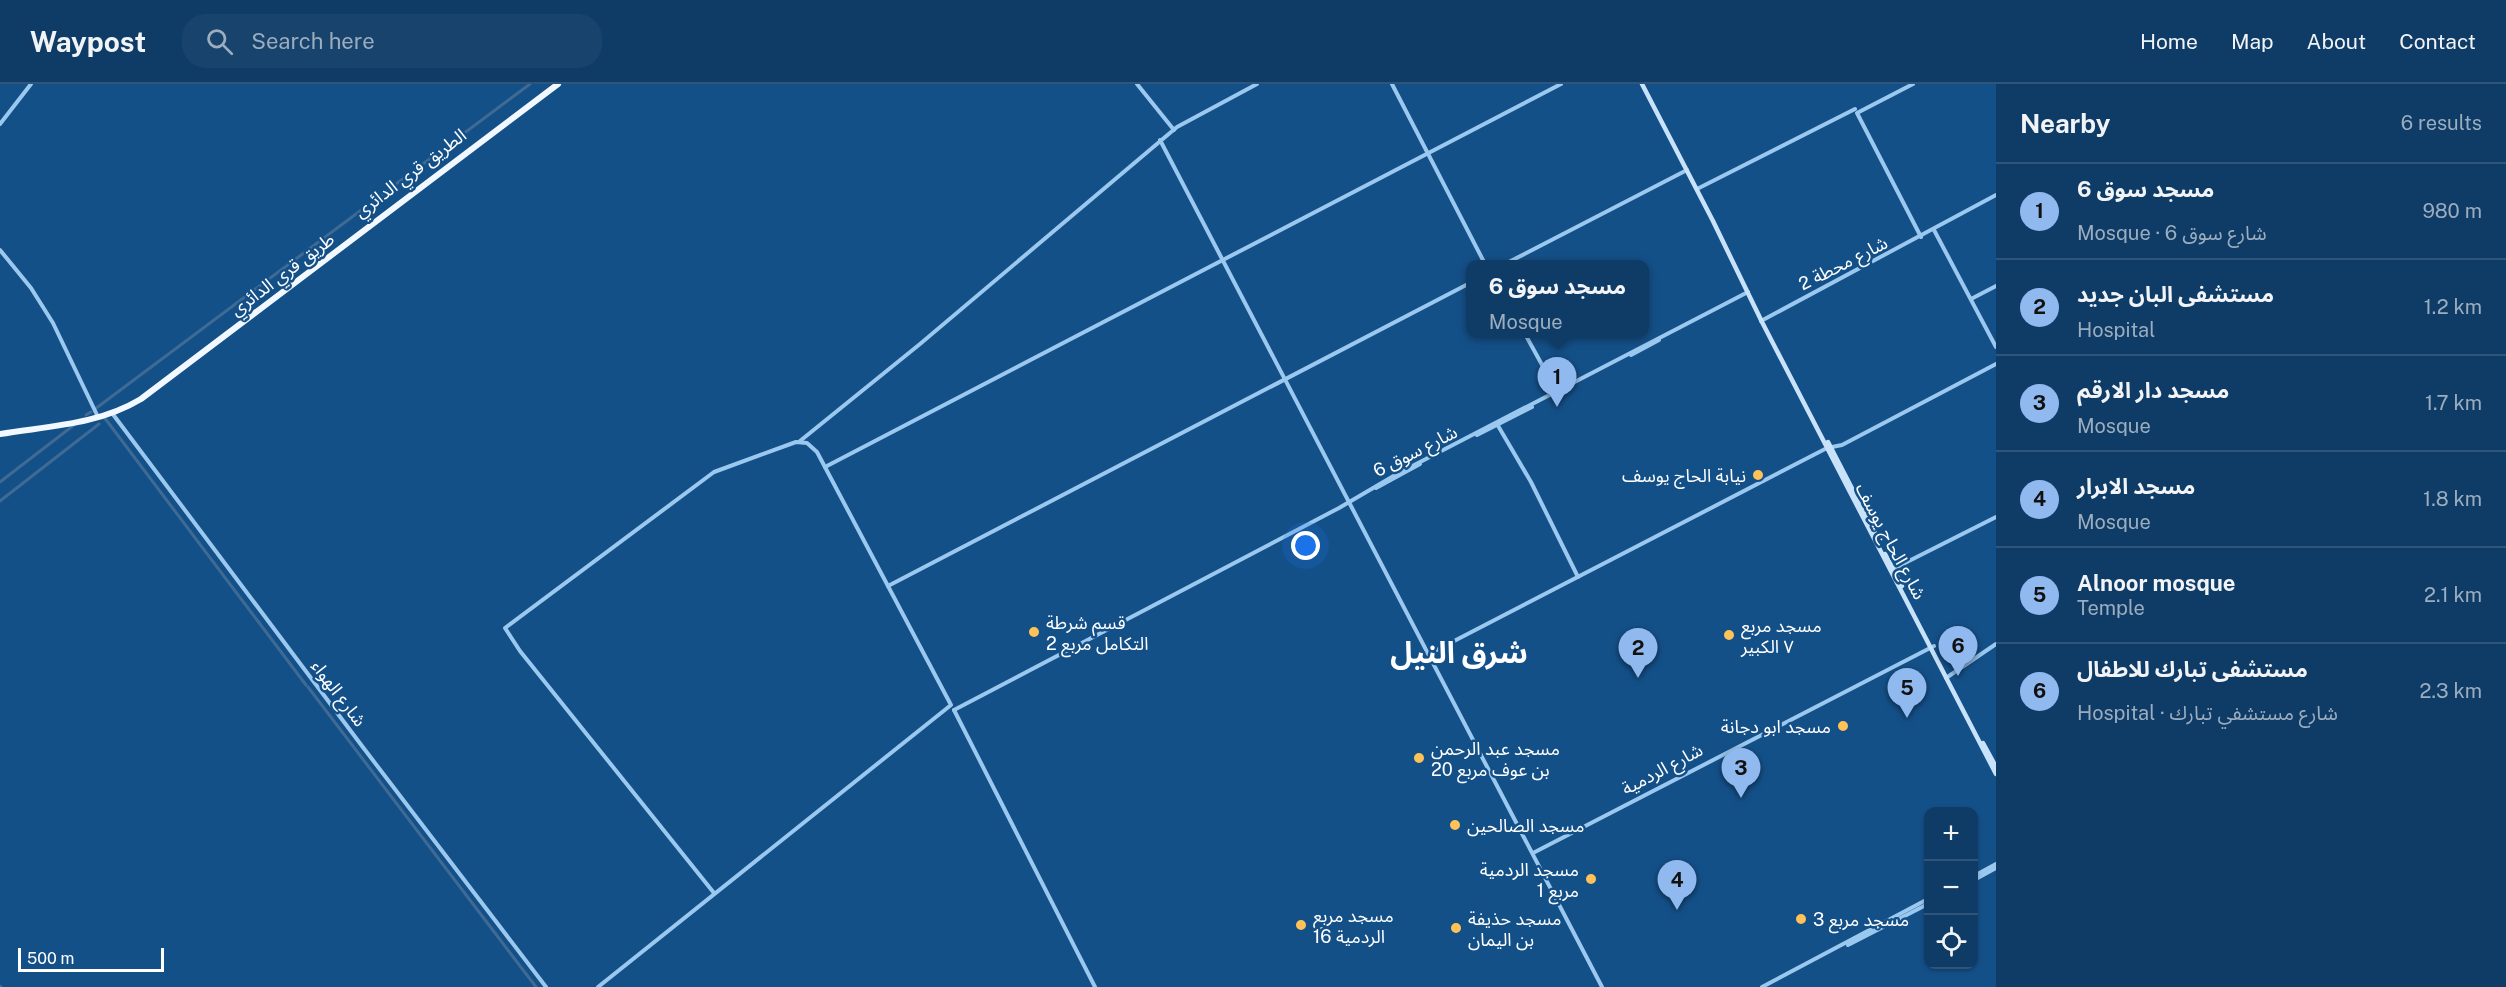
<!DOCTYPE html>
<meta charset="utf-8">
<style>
body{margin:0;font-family:"Public Sans","Noto Sans Arabic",sans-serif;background:#18436c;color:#f1f3f6}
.controls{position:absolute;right:18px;bottom:18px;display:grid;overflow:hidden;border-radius:12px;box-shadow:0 2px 4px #0004}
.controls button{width:54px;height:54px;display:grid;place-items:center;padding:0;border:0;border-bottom:2px solid #2f567a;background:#0f3c66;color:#f1f3f6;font:30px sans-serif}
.scale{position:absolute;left:18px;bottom:15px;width:146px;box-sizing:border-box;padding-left:6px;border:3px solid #fff;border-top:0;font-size:16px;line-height:21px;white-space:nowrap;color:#fff;-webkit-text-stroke:4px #145088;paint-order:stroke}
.you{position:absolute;left:1306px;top:462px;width:21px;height:21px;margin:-15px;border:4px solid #fff;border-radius:50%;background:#1a73e8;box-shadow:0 0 0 9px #1a73e833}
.badge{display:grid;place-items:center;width:39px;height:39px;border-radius:50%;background:#90b9f0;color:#111;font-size:20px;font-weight:700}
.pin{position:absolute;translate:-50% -50px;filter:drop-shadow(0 2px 3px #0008)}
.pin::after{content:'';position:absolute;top:32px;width:21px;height:18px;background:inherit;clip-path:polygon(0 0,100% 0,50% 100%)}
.popup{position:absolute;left:1466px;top:176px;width:183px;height:78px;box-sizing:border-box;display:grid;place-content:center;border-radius:12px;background:#0f3c66;filter:drop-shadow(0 2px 4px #0005);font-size:20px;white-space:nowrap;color:#9badbf}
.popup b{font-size:22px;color:#f1f3f6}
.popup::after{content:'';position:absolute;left:50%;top:100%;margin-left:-12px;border:12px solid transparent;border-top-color:#0f3c66}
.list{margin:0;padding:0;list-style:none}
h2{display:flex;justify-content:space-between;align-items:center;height:78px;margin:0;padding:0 24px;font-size:26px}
h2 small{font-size:20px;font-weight:400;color:#9badbf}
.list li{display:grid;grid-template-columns:39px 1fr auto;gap:18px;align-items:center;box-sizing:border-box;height:96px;padding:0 24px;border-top:2px solid #2f567a}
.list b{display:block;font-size:22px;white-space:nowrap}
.list p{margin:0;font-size:20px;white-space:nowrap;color:#9badbf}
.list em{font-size:20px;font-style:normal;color:#9badbf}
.icon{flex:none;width:33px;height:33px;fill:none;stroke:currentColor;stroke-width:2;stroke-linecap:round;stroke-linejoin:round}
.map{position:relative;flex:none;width:1996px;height:903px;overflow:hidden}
header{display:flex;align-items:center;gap:36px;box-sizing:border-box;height:84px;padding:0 30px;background:#0f3c66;border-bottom:2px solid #2f567a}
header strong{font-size:28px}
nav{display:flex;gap:33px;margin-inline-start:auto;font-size:21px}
.search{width:420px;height:54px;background:#18436c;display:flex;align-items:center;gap:15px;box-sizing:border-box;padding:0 21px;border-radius:24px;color:#9badbf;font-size:22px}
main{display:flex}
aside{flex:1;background:#0f3c66}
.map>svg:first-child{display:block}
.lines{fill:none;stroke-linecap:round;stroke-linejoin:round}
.canal{stroke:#3e6a94;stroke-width:3}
.tertiary{stroke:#9bc8ef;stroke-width:4}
.secondary{stroke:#c8e2fa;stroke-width:4.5}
.trunk{stroke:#f1f8ff;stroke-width:6}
.poi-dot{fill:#ffc259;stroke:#145088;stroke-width:2}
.labels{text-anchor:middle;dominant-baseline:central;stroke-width:5;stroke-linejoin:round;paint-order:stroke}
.street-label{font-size:18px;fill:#fff;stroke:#145088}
.poi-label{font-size:18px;fill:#fff;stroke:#145088;text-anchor:start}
.town-label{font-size:30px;font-weight:bold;fill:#fff;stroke:#145088}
</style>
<header>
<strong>Waypost</strong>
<div class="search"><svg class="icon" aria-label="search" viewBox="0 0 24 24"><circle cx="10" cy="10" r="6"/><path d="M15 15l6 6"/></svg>Search here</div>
<nav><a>Home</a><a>Map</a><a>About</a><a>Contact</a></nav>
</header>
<main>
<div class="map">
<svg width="1996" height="903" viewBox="0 0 1996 903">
<rect width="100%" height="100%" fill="#145088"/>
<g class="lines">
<g class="canal">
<polyline points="95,325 530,0"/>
<polyline points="86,331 91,328"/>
<polyline points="104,333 306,601"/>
<polyline points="0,398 74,341"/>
<polyline points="0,417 99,340"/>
<polyline points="308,603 536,903"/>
<polyline points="0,902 1,903"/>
</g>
<g class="tertiary">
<polyline points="1137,0 1174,46"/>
<polyline points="1392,0 1485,180"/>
<polyline points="1913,0 1857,29 1921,153"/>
<polyline points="0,40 31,0"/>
<polyline points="1160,56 1602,903"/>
<polyline points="1697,105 1855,25"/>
<polyline points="1934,146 1996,263"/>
<polyline points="0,166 31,204 53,239 98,333"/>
<polyline points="1505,180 1687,86"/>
<polyline points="1971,215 1996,202"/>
<polyline points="1761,237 1996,111"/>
<polyline points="1525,250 1557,308"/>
<polyline points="1631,271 1659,256"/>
<polyline points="112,329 362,662 546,903"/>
<polyline points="1497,340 1531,398 1578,493"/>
<polyline points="1477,351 1532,323"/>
<polyline points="800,357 920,260 1177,43 1257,0"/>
<polyline points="825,383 1561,0"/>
<polyline points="1376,404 1420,380"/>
<polyline points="1893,485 1996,433"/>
<polyline points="888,502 1470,199"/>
<polyline points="1429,570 1827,364 1842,361 1996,280"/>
<polyline points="1946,594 1996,560"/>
<polyline points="954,626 1339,424 1397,390 1748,208"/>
<polyline points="954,626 1095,903"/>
<polyline points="1533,769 1934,562"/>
<polyline points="1974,792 1996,780"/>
<polyline points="1974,796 1996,784"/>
<polyline points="1848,861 1928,820"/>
<polyline points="598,903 951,621 817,368 807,359 796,358 714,388 505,544 520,567 714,809"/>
<polyline points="1762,903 1928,815"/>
</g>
<g class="secondary">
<polyline points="1642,0 1713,137 1762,238 1996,690"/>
<polyline points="1828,358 1875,449"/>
<polyline points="1885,470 1902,502"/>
<polyline points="1983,659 1996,683"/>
</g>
<path class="trunk" d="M 0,350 C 48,342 98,341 141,315 L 558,0"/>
</g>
<g class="poi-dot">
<circle cx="1758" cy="391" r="6"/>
<circle cx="1034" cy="548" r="6"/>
<circle cx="1729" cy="551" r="6"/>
<circle cx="1843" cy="642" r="6"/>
<circle cx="1419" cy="674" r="6"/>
<circle cx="1455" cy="741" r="6"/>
<circle cx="1591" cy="795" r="6"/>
<circle cx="1801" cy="835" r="6"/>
<circle cx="1301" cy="841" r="6"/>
<circle cx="1456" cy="844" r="6"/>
</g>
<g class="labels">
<g class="street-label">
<text transform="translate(410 89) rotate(-37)">الطريق قري الدائري</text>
<text transform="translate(1843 179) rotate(-27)">شارع محطة 2</text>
<text transform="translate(282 190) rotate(-37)">طريق قري الدائري</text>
<text transform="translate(1415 367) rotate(-27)">شارع سوق 6</text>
<text transform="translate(1891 457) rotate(62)">شارع الحاج يوسف</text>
<text transform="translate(339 609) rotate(53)">شارع الهواء</text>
<text transform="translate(1662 685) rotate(-28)">شارع الردمية</text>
</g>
<g class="poi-label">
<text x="1746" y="391" text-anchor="end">نيابة الحاج يوسف</text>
<text x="1046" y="538">قسم شرطة<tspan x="1046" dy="21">التكامل مربع 2</tspan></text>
<text x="1741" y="541">مسجد مربع<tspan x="1741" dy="21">٧ الكبير</tspan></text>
<text x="1831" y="642" text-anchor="end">مسجد ابو دجانة</text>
<text x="1431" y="664">مسجد عبد الرحمن<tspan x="1431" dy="21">بن عوف مربع 20</tspan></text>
<text x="1467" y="741">مسجد الصالحين</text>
<text x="1579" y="785" text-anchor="end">مسجد الردمية<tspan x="1579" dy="21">مربع 1</tspan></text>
<text x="1313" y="831">مسجد مربع<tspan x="1313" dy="21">16 الردمية</tspan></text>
<text x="1468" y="834">مسجد حذيفة<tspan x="1468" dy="21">بن اليمان</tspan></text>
<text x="1813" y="835">مسجد مربع 3</text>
</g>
<g class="town-label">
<text x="1459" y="568">شرق النيل</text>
</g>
</g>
</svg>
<div class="controls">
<button>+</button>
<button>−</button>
<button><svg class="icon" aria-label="locate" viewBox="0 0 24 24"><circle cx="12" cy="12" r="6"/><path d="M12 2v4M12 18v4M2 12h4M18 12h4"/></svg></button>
</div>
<div class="scale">500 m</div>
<div class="you"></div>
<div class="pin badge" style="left:1557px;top:323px">1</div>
<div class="popup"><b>مسجد سوق 6</b>Mosque</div>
<div class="pin badge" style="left:1638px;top:594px">2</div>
<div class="pin badge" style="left:1741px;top:714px">3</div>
<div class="pin badge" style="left:1677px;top:826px">4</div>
<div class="pin badge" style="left:1907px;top:634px">5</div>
<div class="pin badge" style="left:1958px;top:592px">6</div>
</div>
<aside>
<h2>Nearby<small>6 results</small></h2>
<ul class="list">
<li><span class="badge">1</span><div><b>مسجد سوق 6</b><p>Mosque · شارع سوق 6</p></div><em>980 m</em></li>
<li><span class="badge">2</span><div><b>مستشفى البان جديد</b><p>Hospital</p></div><em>1.2 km</em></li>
<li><span class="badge">3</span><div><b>مسجد دار الارقم</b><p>Mosque</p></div><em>1.7 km</em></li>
<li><span class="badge">4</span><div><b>مسجد الابرار</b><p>Mosque</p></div><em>1.8 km</em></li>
<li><span class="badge">5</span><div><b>Alnoor mosque</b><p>Temple</p></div><em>2.1 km</em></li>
<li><span class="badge">6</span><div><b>مستشفى تبارك للاطفال</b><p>Hospital · شارع مستشفي تبارك</p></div><em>2.3 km</em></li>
</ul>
</aside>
</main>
